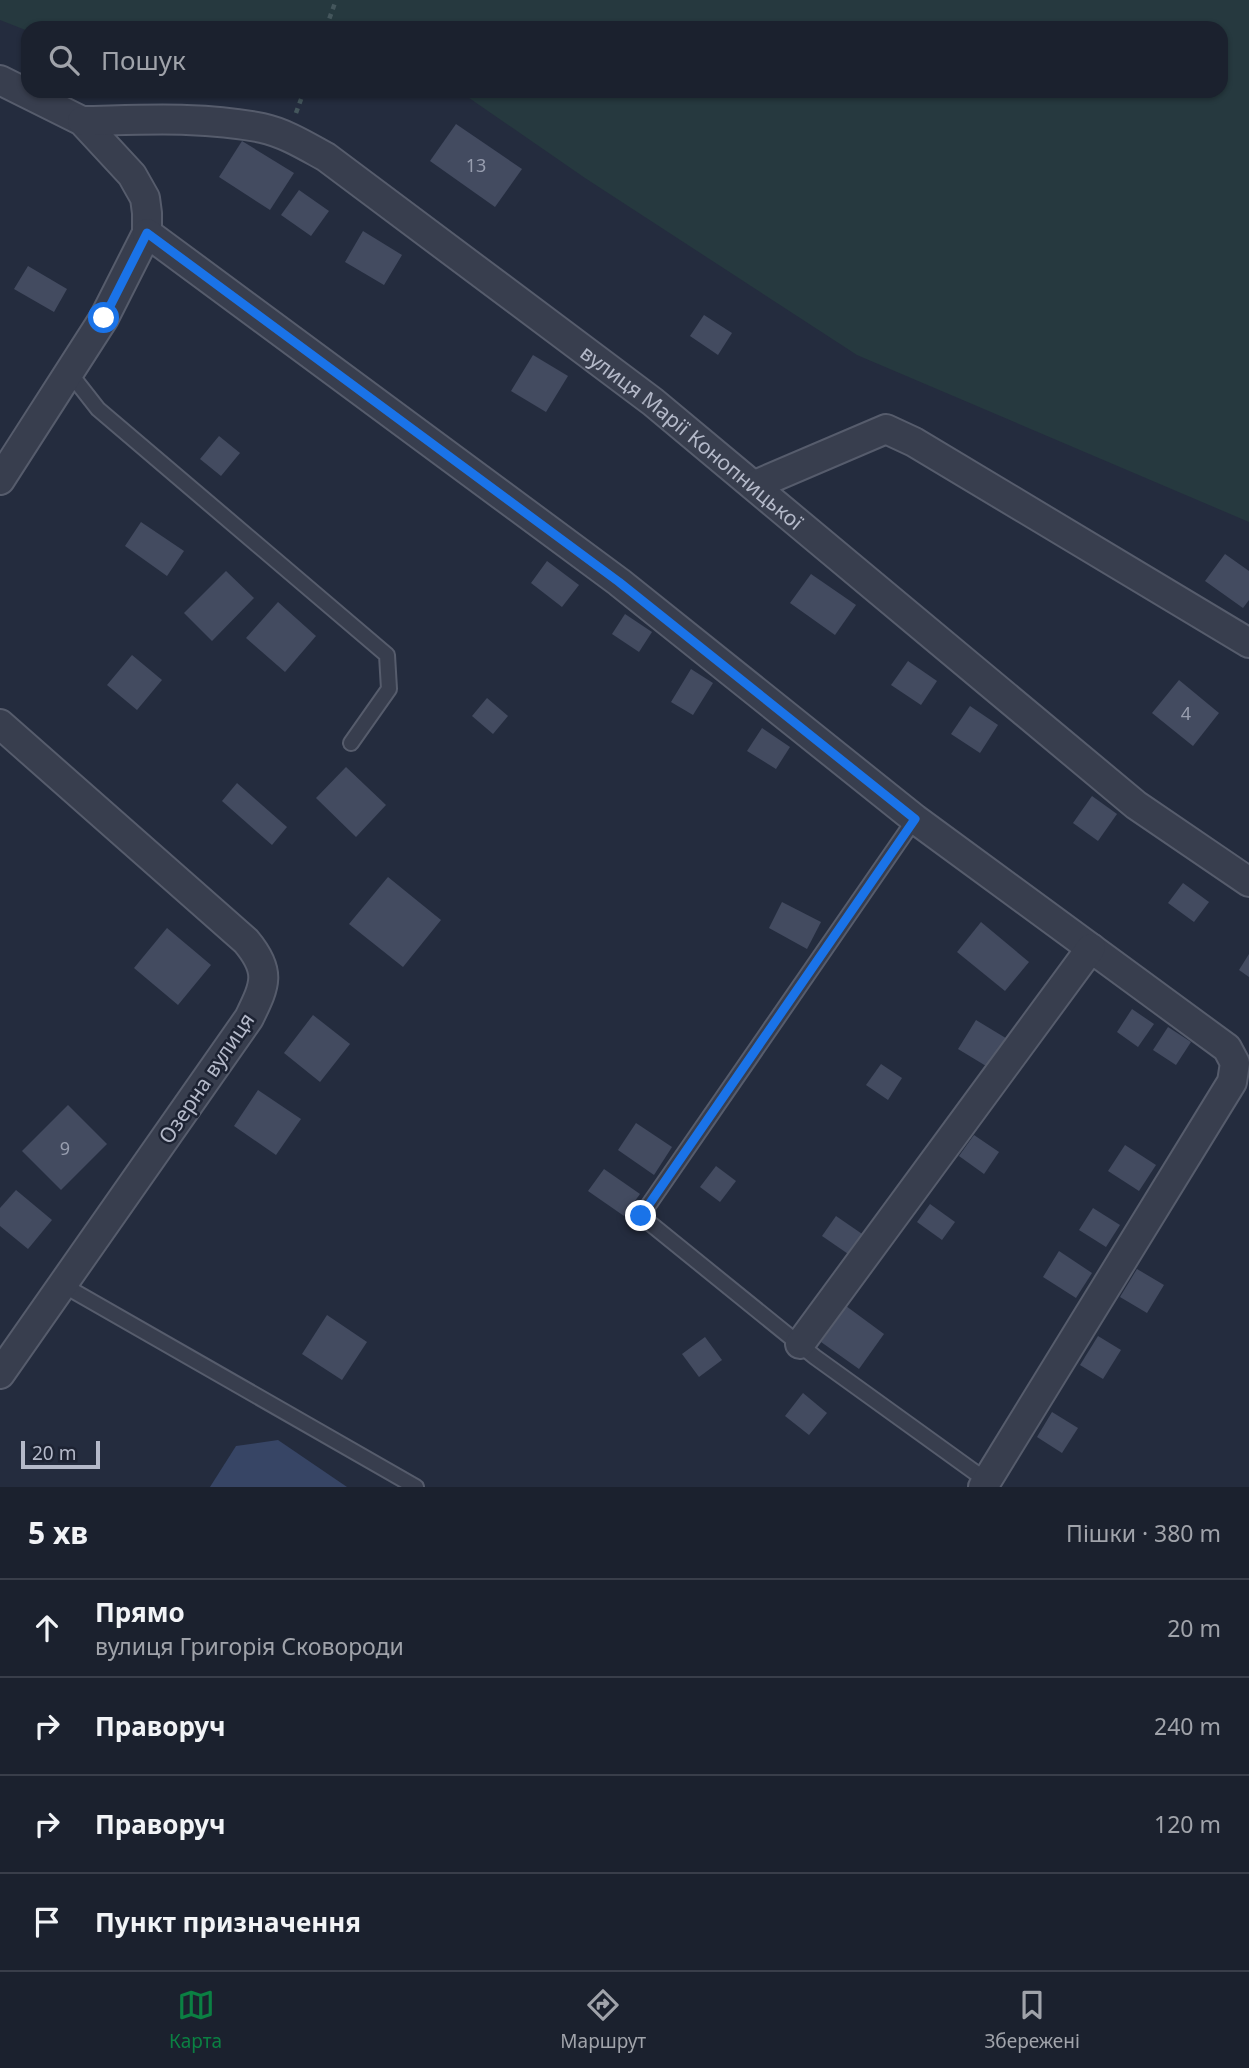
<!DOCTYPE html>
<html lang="uk">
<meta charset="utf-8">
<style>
body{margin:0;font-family:"Noto Sans",sans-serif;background:#282e3a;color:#f1f3f6}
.scale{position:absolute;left:21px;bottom:18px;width:79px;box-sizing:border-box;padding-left:7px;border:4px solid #b4b9c9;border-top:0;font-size:19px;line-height:24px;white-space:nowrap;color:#b4b9c9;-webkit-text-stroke:5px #1d2333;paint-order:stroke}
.stop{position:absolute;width:21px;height:21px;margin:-16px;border:5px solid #1a73e8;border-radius:50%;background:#fff}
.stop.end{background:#1a73e8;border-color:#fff;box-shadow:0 2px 7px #0008}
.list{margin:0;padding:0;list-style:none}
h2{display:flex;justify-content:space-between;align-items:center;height:91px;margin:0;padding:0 28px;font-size:30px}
h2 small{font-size:23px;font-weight:400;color:#a0a3aa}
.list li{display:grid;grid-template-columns:46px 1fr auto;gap:21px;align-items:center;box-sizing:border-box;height:98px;padding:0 28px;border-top:2px solid #393e4a}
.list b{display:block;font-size:26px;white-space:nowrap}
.list p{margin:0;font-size:23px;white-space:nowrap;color:#a0a3aa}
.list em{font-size:23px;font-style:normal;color:#a0a3aa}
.icon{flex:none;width:38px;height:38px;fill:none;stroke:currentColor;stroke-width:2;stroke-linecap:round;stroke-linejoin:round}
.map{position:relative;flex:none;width:1249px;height:1487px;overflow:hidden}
.search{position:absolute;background:#1b212e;box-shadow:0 2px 5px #0004;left:21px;right:21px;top:21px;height:77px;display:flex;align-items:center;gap:18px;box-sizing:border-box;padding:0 24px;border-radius:21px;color:#a0a3aa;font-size:26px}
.sheet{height:483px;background:#1b212e}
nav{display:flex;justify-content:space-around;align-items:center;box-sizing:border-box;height:98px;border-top:2px solid #393e4a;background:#1b212e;font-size:19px;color:#a0a3aa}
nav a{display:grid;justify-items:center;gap:4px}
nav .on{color:#0b8043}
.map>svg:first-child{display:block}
.green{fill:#26393f}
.water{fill:#374565}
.building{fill:#434b60}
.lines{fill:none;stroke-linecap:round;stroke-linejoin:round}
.service-casing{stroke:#565c6c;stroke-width:18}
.minor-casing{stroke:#565c6c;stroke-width:32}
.path{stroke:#44565c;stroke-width:4.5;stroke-dasharray:5 5;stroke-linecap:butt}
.service{stroke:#383e4e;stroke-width:14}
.minor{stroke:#383e4e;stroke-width:28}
.route{stroke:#1a73e8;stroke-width:9}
.labels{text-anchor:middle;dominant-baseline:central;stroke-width:5;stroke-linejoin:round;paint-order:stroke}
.number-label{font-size:18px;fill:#989eaf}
.street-label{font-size:21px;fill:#b4b9c9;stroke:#1d2333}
</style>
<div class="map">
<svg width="1249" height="1487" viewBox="0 0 1249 1487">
<rect width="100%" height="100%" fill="#242c3e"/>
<polygon class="green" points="0,0 1249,0 1249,522 857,355 585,178 459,91 1221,91 1221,28 28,28 28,31 0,20"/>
<polygon class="water" points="278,1440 347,1487 210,1487 236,1446"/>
<g class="building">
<polygon points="456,124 522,169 495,207 430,161"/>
<polygon points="242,141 294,173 270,210 219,177"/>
<polygon points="299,190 329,211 311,236 281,215"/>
<polygon points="363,231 402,255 384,285 345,262"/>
<polygon points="28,266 67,289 54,312 14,289"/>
<polygon points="704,315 732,333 718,355 690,336"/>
<polygon points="533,355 568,376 546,412 511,391"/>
<polygon points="219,436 240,453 221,476 200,459"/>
<polygon points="141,522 184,551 167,576 125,546"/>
<polygon points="1225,554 1249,571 1249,600 1243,608 1205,581"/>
<polygon points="547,561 579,585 562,607 531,583"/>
<polygon points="226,571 254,598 212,641 184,613"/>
<polygon points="811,574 856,605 835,635 790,603"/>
<polygon points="278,602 316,636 285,672 246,638"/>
<polygon points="625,614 652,632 639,652 612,634"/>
<polygon points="132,655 162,680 137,710 107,685"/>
<polygon points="908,661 937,681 921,705 891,685"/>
<polygon points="691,669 713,683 693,715 671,702"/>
<polygon points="1179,680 1219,713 1193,746 1152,713"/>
<polygon points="487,698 508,716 493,734 472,716"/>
<polygon points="970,706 998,725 980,753 951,734"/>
<polygon points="762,728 790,747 776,769 747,751"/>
<polygon points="346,767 386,805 356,837 316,798"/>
<polygon points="237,783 287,827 272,845 222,801"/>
<polygon points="1092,796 1117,814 1098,841 1073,823"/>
<polygon points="388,877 441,920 403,967 349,924"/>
<polygon points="1183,883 1209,902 1194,922 1168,903"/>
<polygon points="782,902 821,922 807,949 769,928"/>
<polygon points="981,922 1029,962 1005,991 957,952"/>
<polygon points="167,928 211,965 178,1005 134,968"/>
<polygon points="1249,954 1249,977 1239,970"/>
<polygon points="1132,1009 1154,1024 1138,1047 1117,1032"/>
<polygon points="313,1015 350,1044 320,1082 284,1053"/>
<polygon points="976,1020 1009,1040 991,1069 958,1049"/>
<polygon points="1168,1027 1191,1042 1176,1065 1153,1050"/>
<polygon points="881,1064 902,1078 888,1100 866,1085"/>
<polygon points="258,1090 301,1119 276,1155 234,1126"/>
<polygon points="68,1105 107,1144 61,1190 22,1151"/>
<polygon points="636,1123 672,1147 654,1175 618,1150"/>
<polygon points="974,1135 999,1152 984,1174 959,1156"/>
<polygon points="1125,1145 1156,1165 1139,1191 1108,1171"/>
<polygon points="716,1166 736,1181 720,1202 700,1187"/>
<polygon points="604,1169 640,1194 624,1216 588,1191"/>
<polygon points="16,1190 52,1220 28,1249 0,1226 0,1208"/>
<polygon points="930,1204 955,1222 942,1240 917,1222"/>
<polygon points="1093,1208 1120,1225 1106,1247 1079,1230"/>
<polygon points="836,1216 868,1238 854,1258 822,1236"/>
<polygon points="1059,1251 1092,1273 1076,1298 1043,1277"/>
<polygon points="1137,1269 1164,1285 1147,1313 1120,1297"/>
<polygon points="846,1306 884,1334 859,1369 821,1342"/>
<polygon points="327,1315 367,1342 342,1380 302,1354"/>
<polygon points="1098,1336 1121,1350 1103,1379 1080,1365"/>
<polygon points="705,1337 722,1360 699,1377 682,1354"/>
<polygon points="803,1393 827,1413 809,1435 785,1416"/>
<polygon points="1052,1412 1078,1428 1062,1453 1037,1437"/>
</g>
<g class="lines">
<g class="service-casing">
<g id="service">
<polyline points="69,372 98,409 387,655 389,689 351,743"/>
<polyline points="915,819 641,1216 815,1357 987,1481"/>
<polyline points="63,1285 416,1487"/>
</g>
</g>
<g class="minor-casing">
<g id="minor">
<polyline points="0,80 82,121 132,175 145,198 147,213 147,233 104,318 0,480"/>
<path id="s1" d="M 82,121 C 142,120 203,116 262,128 C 285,133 306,146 326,157 L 653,402 L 1136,805 L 1249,882"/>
<polyline points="147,233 619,582 915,819 1227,1048 1235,1063 1232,1082 983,1487"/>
<polyline points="755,485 886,429 914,442 1249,643"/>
<path d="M 0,724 L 246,941 C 272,972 265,985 249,1018 L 0,1374"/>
<polyline points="800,1344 1091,948"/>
</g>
</g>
<g class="path">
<polyline points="326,28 336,0"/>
<polyline points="296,113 304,91"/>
</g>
<use href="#service" class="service"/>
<use href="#minor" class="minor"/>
</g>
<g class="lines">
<polyline class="route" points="104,318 147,233 619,582 915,819 641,1216"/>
</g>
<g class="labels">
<g class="number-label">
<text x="476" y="165">13</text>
<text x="1186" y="713">4</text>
<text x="65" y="1148">9</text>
</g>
<g class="street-label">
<text stroke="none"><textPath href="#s1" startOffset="712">вулиця Марії Конопницької</textPath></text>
<text transform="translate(206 1078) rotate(-56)">Озерна вулиця</text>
</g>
</g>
</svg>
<div class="scale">20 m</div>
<div class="stop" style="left:104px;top:318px"></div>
<div class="stop end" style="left:641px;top:1216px"></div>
<div class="search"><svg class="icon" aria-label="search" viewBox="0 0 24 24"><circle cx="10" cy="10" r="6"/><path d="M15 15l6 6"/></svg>Пошук</div>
</div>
<section class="sheet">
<h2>5 хв<small>Пішки · 380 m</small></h2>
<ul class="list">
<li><svg class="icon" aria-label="ahead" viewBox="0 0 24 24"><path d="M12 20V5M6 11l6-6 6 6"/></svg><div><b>Прямо</b><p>вулиця Григорія Сковороди</p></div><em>20 m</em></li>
<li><svg class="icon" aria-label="right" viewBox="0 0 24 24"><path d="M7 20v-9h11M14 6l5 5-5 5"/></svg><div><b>Праворуч</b></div><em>240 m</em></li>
<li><svg class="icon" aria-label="right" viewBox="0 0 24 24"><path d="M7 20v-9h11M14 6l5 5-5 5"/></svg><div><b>Праворуч</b></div><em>120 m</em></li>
<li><svg class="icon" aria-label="arrive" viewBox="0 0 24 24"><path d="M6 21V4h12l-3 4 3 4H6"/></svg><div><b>Пункт призначення</b></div></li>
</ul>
</section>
<nav>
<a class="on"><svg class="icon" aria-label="map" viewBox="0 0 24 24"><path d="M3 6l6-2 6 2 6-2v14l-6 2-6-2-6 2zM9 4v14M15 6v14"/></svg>Карта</a>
<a><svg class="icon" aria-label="directions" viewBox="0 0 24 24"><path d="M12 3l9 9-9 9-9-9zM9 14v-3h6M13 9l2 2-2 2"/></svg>Маршрут</a>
<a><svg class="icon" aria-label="saved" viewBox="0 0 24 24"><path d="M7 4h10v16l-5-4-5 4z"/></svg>Збережені</a>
</nav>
